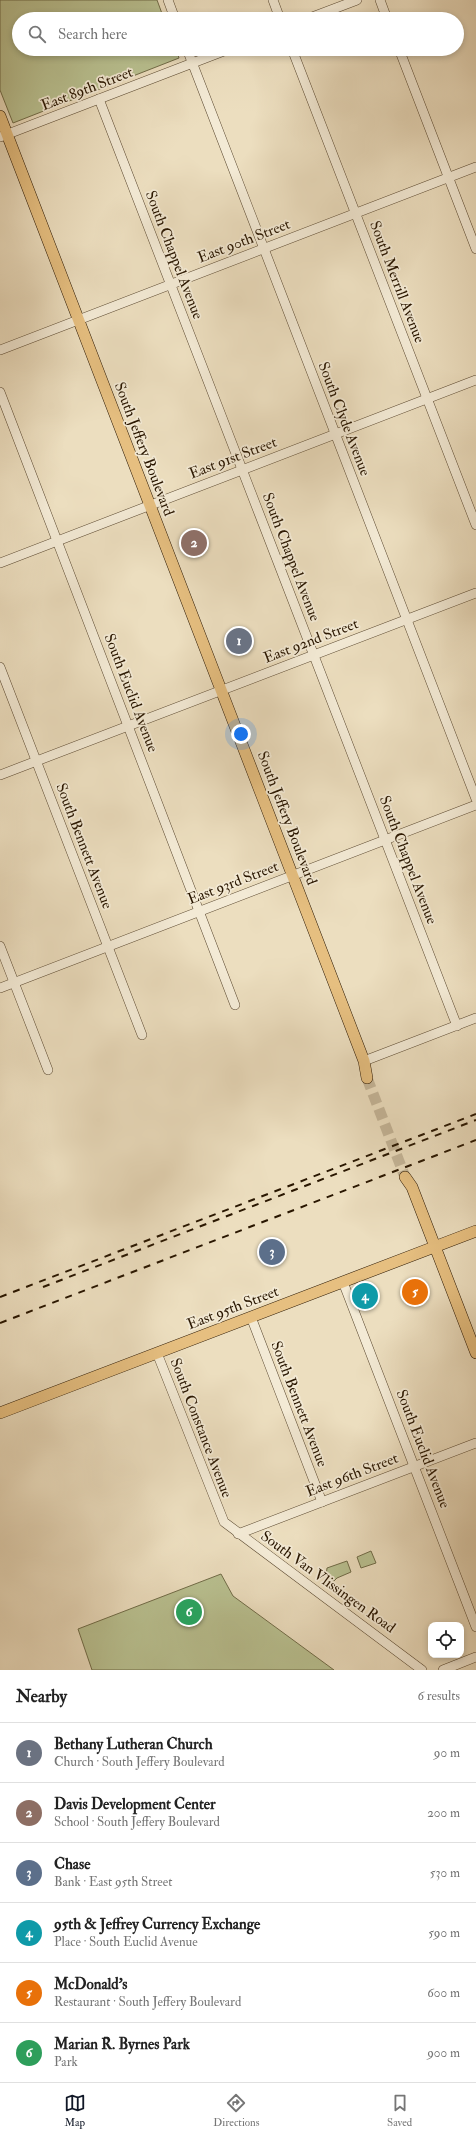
<!DOCTYPE html>
<meta charset="utf-8">
<style>
body{margin:0;font-family:"IM FELL Double Pica",serif;background:#f6f6f6;color:#222}
.controls{position:absolute;right:12px;bottom:12px;display:grid;overflow:hidden;border-radius:8px;box-shadow:0 2px 6px #0003}
.controls button{width:36px;height:36px;display:grid;place-items:center;padding:0;border:0;border-bottom:1px solid #e0e0e0;background:#fff;color:#222;font:20px sans-serif}
.you{position:absolute;left:241px;top:734px;width:14px;height:14px;margin:-10px;border:3px solid #fff;border-radius:50%;background:#1a73e8;box-shadow:0 0 0 6px #1a73e833}
.badge{display:grid;place-items:center;width:26px;height:26px;border-radius:50%;background:#111827;color:#fff;font-size:13px;font-weight:700}
.pin{position:absolute;translate:-50% -50%;border:2px solid #fff;box-shadow:0 1px 4px #0006}
.list{margin:0;padding:0;list-style:none}
h2{display:flex;justify-content:space-between;align-items:center;height:52px;margin:0;padding:0 16px;font-size:17px}
h2 small{font-size:13px;font-weight:400;color:#767676}
.list li{display:grid;grid-template-columns:26px 1fr auto;gap:12px;align-items:center;box-sizing:border-box;height:60px;padding:0 16px;border-top:1px solid #e0e0e0}
.list b{display:block;font-size:15px;white-space:nowrap}
.list p{margin:0;font-size:13px;white-space:nowrap;color:#767676}
.list em{font-size:13px;font-style:normal;color:#767676}
.icon{flex:none;width:22px;height:22px;fill:none;stroke:currentColor;stroke-width:2;stroke-linecap:round;stroke-linejoin:round}
.map{position:relative;flex:none;width:476px;height:1670px;overflow:hidden}
.search{position:absolute;background:#fff;box-shadow:0 2px 6px #0003;left:12px;right:12px;top:12px;height:44px;display:flex;align-items:center;gap:10px;box-sizing:border-box;padding:0 14px;border-radius:22px;color:#767676;font-size:15px}
.sheet{height:412px;background:#fff}
nav{display:flex;justify-content:space-around;align-items:center;box-sizing:border-box;height:56px;border-top:1px solid #e0e0e0;background:#fff;font-size:11px;color:#767676}
nav a{display:grid;justify-items:center;gap:2px}
nav .on{color:#111827}
.map>svg:first-child{display:block}
.green{fill:#b9c191;stroke:#716c48}
.lines{fill:none;stroke-linecap:round;stroke-linejoin:round}
.major-tunnel{stroke:#c5b699;stroke-width:11;stroke-dasharray:11 5.5;stroke-linecap:butt}
.minor-casing{stroke:#5a4830;stroke-width:10}
.major-casing{stroke:#291600;stroke-width:12}
.minor{stroke:#f3ead5;stroke-width:9}
.major{stroke:#e6bf80;stroke-width:11}
.rail{stroke:#291600;stroke-width:2;stroke-dasharray:7 7;stroke-linecap:butt}
.labels{text-anchor:middle;dominant-baseline:central;stroke-width:3.5;stroke-linejoin:round;paint-order:stroke}
.street-label{font-size:15px;fill:#291600;stroke:#f3ead5}
</style>
<div class="map">
<svg width="476" height="1670" viewBox="0 0 476 1670">
<rect width="100%" height="100%" fill="#ecdebf"/>
<filter id="stains"><feTurbulence type="fractalNoise" baseFrequency=".005" numOctaves="4"/><feColorMatrix values="0 0 0 0 .2 0 0 0 0 .09 0 0 0 0 .02 0 0 0 .5 -.17"/></filter>
<radialGradient id="worn" r=".72"><stop offset=".6" stop-color="#630" stop-opacity="0"/><stop offset="1" stop-color="#630" stop-opacity=".3"/></radialGradient>
<g class="green">
<polygon points="0,0 157,0 164,19 19,19 19,49 176,49 179,58 13,123 0,90"/>
<polygon points="371,1551 376,1563 361,1568 357,1557"/>
<polygon points="347,1561 351,1572 337,1578 334,1581 326,1576 327,1568"/>
<polygon points="221,1574 233,1596 334,1670 92,1670 78,1629"/>
</g>
<g class="lines">
<polyline class="major-tunnel" points="367,1078 405,1177"/>
<g class="minor-casing">
<g id="minor">
<polyline points="168,0 175,19"/>
<polyline points="273,0 280,19"/>
<polyline points="380,0 387,19"/>
<polyline points="307,19 357,0"/>
<polyline points="187,49 476,799"/>
<polyline points="292,49 476,525"/>
<polyline points="399,49 476,249"/>
<polyline points="99,99 457,1026"/>
<polyline points="0,137 229,49"/>
<polyline points="0,350 476,167"/>
<polyline points="0,392 235,1005"/>
<polyline points="0,563 476,380"/>
<polyline points="0,667 142,1035"/>
<polyline points="0,775 476,593"/>
<polyline points="0,946 48,1070"/>
<polyline points="0,988 476,805"/>
<polyline points="364,1061 476,1018"/>
<polyline points="343,1282 476,1627"/>
<polyline points="251,1317 322,1502"/>
<polyline points="157,1353 224,1522 422,1670"/>
<polyline points="238,1534 476,1443"/>
<polyline points="443,1670 476,1657"/>
</g>
</g>
<g class="major-casing">
<g id="major">
<polyline points="0,116 364,1061 367,1078"/>
<polyline points="405,1177 412,1187 476,1353"/>
<polyline points="0,1413 476,1231"/>
</g>
</g>
<use href="#minor" class="minor"/>
<use href="#major" class="major"/>
<g class="rail">
<polyline points="43,1287 476,1120"/>
<polyline points="0,1297 476,1114"/>
<polyline points="0,1323 476,1140"/>
</g>
</g>
<g class="labels">
<g class="street-label">
<text transform="translate(87 89) rotate(-21)">East 89th Street</text>
<text transform="translate(244 241) rotate(-21)">East 90th Street</text>
<text transform="translate(174 255) rotate(69)">South Chappel Avenue</text>
<text transform="translate(397 282) rotate(69)">South Merrill Avenue</text>
<text transform="translate(344 419) rotate(69)">South Clyde Avenue</text>
<text transform="translate(144 449) rotate(69)">South Jeffery Boulevard</text>
<text transform="translate(233 458) rotate(-21)">East 91st Street</text>
<text transform="translate(291 557) rotate(69)">South Chappel Avenue</text>
<text transform="translate(311 641) rotate(-21)">East 92nd Street</text>
<text transform="translate(131 693) rotate(69)">South Euclid Avenue</text>
<text transform="translate(287 818) rotate(69)">South Jeffery Boulevard</text>
<text transform="translate(84 846) rotate(69)">South Bennett Avenue</text>
<text transform="translate(408 860) rotate(69)">South Chappel Avenue</text>
<text transform="translate(233 883) rotate(-21)">East 93rd Street</text>
<text transform="translate(233 1308) rotate(-21)">East 95th Street</text>
<text transform="translate(299 1404) rotate(69)">South Bennett Avenue</text>
<text transform="translate(201 1428) rotate(69)">South Constance Avenue</text>
<text transform="translate(423 1449) rotate(69)">South Euclid Avenue</text>
<text transform="translate(352 1475) rotate(-21)">East 96th Street</text>
<text transform="translate(328 1582) rotate(36)">South Van Vlissingen Road</text>
</g>
</g>
<rect width="100%" height="100%" filter="url(#stains)"/>
<rect width="100%" height="100%" fill="url(#worn)"/>
</svg>
<div class="controls">
<button><svg class="icon" aria-label="locate" viewBox="0 0 24 24"><circle cx="12" cy="12" r="6"/><path d="M12 2v4M12 18v4M2 12h4M18 12h4"/></svg></button>
</div>
<div class="you"></div>
<div class="pin badge" style="left:239px;top:641px;background:#6b7280">1</div>
<div class="pin badge" style="left:194px;top:543px;background:#8d6e63">2</div>
<div class="pin badge" style="left:272px;top:1252px;background:#5c6f8a">3</div>
<div class="pin badge" style="left:365px;top:1296px;background:#0f9aa8">4</div>
<div class="pin badge" style="left:415px;top:1292px;background:#e8710a">5</div>
<div class="pin badge" style="left:189px;top:1612px;background:#2e9e5b">6</div>
<div class="search"><svg class="icon" aria-label="search" viewBox="0 0 24 24"><circle cx="10" cy="10" r="6"/><path d="M15 15l6 6"/></svg>Search here</div>
</div>
<section class="sheet">
<h2>Nearby<small>6 results</small></h2>
<ul class="list">
<li><span class="badge" style="background:#6b7280">1</span><div><b>Bethany Lutheran Church</b><p>Church · South Jeffery Boulevard</p></div><em>90 m</em></li>
<li><span class="badge" style="background:#8d6e63">2</span><div><b>Davis Development Center</b><p>School · South Jeffery Boulevard</p></div><em>200 m</em></li>
<li><span class="badge" style="background:#5c6f8a">3</span><div><b>Chase</b><p>Bank · East 95th Street</p></div><em>530 m</em></li>
<li><span class="badge" style="background:#0f9aa8">4</span><div><b>95th &amp; Jeffrey Currency Exchange</b><p>Place · South Euclid Avenue</p></div><em>590 m</em></li>
<li><span class="badge" style="background:#e8710a">5</span><div><b>McDonald's</b><p>Restaurant · South Jeffery Boulevard</p></div><em>600 m</em></li>
<li><span class="badge" style="background:#2e9e5b">6</span><div><b>Marian R. Byrnes Park</b><p>Park</p></div><em>900 m</em></li>
</ul>
</section>
<nav>
<a class="on"><svg class="icon" aria-label="map" viewBox="0 0 24 24"><path d="M3 6l6-2 6 2 6-2v14l-6 2-6-2-6 2zM9 4v14M15 6v14"/></svg>Map</a>
<a><svg class="icon" aria-label="directions" viewBox="0 0 24 24"><path d="M12 3l9 9-9 9-9-9zM9 14v-3h6M13 9l2 2-2 2"/></svg>Directions</a>
<a><svg class="icon" aria-label="saved" viewBox="0 0 24 24"><path d="M7 4h10v16l-5-4-5 4z"/></svg>Saved</a>
</nav>
